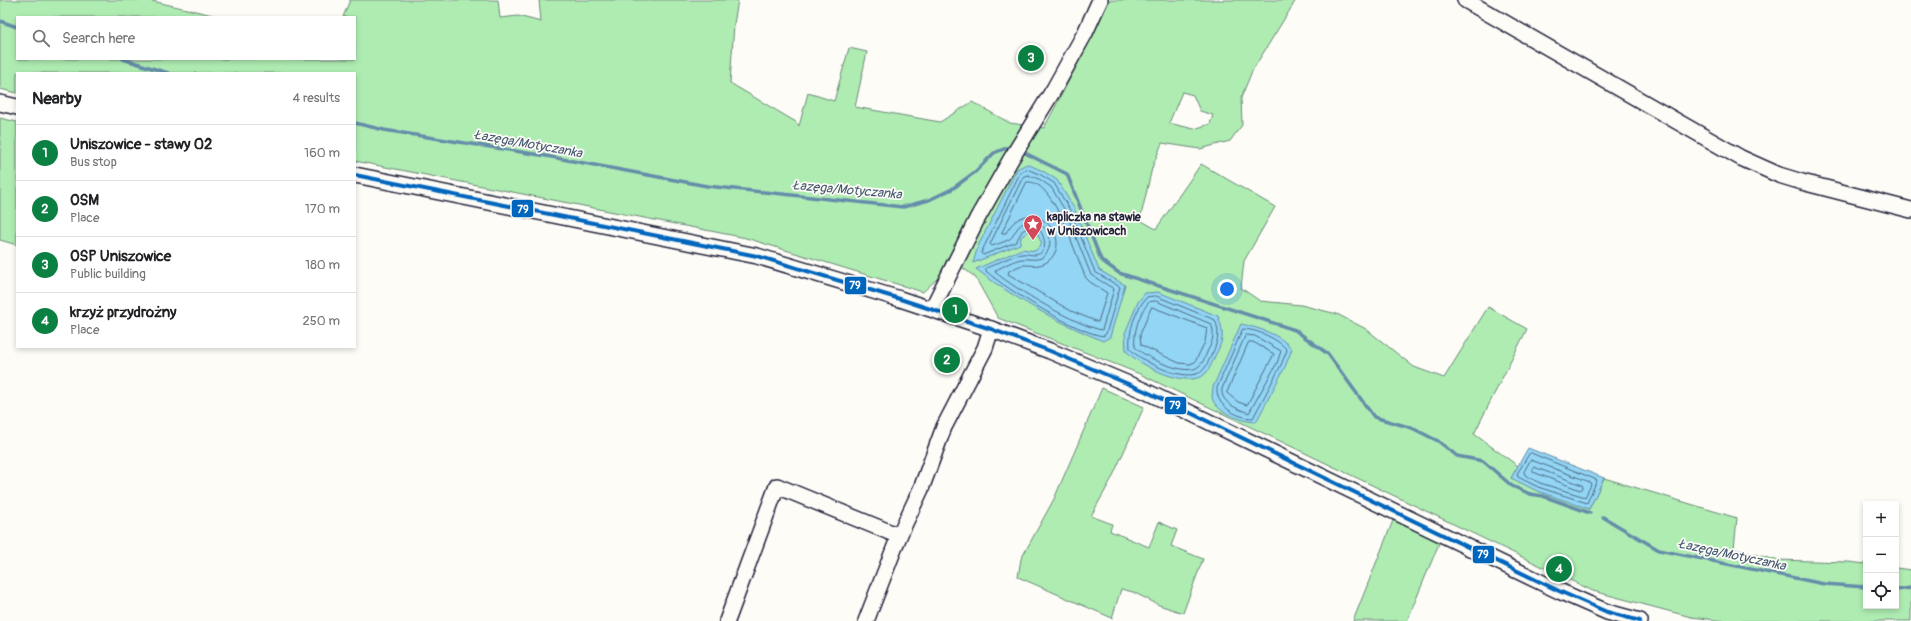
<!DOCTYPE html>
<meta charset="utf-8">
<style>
body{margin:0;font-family:Pangolin,sans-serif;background:#f2f2f2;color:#202124}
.controls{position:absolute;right:12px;bottom:12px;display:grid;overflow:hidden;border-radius:0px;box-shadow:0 2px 6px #0003}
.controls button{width:36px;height:36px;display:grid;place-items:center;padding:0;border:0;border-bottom:1px solid #e0e0e0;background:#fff;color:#202124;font:20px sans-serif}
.you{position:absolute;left:1227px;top:289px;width:14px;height:14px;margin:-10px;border:3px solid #fff;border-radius:50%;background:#1a73e8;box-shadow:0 0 0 6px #1a73e833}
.badge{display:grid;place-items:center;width:26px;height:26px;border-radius:50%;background:#0b8043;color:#fff;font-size:13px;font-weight:700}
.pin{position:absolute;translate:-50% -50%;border:2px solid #fff;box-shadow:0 1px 4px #0006}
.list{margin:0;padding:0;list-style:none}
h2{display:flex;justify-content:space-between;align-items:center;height:52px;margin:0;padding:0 16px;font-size:17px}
h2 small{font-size:13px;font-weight:400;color:#757577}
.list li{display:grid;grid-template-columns:26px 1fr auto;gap:12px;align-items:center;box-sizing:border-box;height:56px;padding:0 16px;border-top:1px solid #e0e0e0}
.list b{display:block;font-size:15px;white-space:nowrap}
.list p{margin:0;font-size:13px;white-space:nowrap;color:#757577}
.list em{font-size:13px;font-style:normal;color:#757577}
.icon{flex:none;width:22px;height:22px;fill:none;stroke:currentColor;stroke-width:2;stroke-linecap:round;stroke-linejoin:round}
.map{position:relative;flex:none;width:1911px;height:621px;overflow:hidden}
.search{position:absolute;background:#fff;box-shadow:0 2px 6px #0003;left:16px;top:16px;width:340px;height:44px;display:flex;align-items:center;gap:10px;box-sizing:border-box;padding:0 14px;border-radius:0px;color:#757577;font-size:15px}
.panel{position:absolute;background:#fff;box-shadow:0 2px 6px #0003;left:16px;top:72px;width:340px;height:276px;border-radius:0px}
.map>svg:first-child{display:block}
.green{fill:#afecb2;stroke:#688776;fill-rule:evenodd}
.water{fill:#92d5f4;stroke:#658daa}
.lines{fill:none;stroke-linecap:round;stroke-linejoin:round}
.shore{stroke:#4f6a85;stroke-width:1}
.stream{stroke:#658daa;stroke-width:3.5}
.minor-casing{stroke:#22223b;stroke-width:18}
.minor{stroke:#fdfcf7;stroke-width:15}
.bus-1-casing{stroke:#fdfcf7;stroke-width:7}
.bus-1{stroke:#0065bd;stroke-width:4}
.labels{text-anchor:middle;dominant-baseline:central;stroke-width:3.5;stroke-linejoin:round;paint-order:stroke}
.poi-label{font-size:12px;font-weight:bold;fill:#22223b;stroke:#fdfcf7;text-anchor:start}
.water-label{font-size:13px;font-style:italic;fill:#445872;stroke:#fdfcf7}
.line-badge{stroke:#fdfcf7;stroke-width:1.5}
.badge-label{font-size:11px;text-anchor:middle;font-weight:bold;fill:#fff}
</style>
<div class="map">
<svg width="1911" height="621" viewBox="0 0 1911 621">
<rect width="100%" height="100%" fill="#fdfcf7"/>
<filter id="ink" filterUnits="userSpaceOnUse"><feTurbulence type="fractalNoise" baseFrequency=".025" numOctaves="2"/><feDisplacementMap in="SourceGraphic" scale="8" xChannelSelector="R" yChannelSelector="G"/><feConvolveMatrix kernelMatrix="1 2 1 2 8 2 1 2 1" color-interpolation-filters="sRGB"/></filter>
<g filter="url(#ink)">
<g class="green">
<path d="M 0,0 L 148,0 L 221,17 L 17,17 L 17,59 L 355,59 L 355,17 L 343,17 L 350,0 L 498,0 L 500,18 L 518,16 L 541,22 L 539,0 L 738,0 L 734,24 L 730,83 L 796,122 L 799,126 L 808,93 L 834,101 L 849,48 L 867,52 L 855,107 L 940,122 L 972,102 L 1010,123 L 1044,128 L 1094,33 L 1106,0 L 1296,0 L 1252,71 L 1241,98 L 1242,125 L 1230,141 L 1200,149 L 1162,143 L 1152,168 L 1140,220 L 1156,229 L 1201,164 L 1275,207 L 1244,261 L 1241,288 L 1260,301 L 1301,305 L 1337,314 L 1366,329 L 1414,367 L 1444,378 L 1488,307 L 1527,329 L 1474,434 L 1518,466 L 1511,478 L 1589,509 L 1604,478 L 1737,518 L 1734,549 L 1776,560 L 1848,562 L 1866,564 L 1866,606 L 1896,606 L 1896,568 L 1911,570 L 1911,621 L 1725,621 L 1691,617 L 1593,591 L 1140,374 L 998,318 L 975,277 L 948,257 L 940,276 L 923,292 L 746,238 L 355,161 L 355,73 L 17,73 L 17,93 L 0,89 ZM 1182,92 L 1193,95 L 1200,111 L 1213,115 L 1210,124 L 1194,129 L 1169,123 Z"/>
<polygon points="0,118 17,122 17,245 0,240"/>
<polygon points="1102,388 1144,407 1112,478 1091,516 1112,524 1110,531 1149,547 1159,522 1177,530 1171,546 1203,559 1183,613 1159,605 1133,592 1121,589 1112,618 1018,577 1021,559 1054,499"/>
<polygon points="1394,518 1440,541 1407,621 1353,621"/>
</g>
<g class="water">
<path d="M 1027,164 L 1043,171 L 1057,180 L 1074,208 L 1099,270 L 1125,285 L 1110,337 L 1103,341 C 1057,322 1015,299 976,269 L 1022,249 L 1035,251 L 1042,244 L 1037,233 L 1029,231 L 1021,237 L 1020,244 L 973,263 L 978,246 L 1017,169 Z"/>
<path d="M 1158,292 L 1218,316 C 1224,331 1224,340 1216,354 C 1213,360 1210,369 1206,373 C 1189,391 1139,365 1126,351 L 1125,333 L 1138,302 L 1145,293 Z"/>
<path d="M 1241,324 C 1259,328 1280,334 1292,349 L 1285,367 L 1256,422 C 1243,422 1214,412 1212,397 C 1212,394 1213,390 1213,387 Z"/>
<polygon points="1528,448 1604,478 1589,509 1537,491 1511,478"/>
</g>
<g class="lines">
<g class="shore">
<path d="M 1027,169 L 1041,175 L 1054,183 L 1070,210 L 1095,272 L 1120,287 L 1106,334 L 1103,336 C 1076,332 1007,290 986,271 L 986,268 C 995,265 1014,254 1022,254 C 1026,253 1030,255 1035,255 C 1049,253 1045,238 1040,230 L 1029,227 L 1022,231 L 1016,242 L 983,255 L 981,253 L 1020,173 Z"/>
<path d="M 1028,175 L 1039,179 L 1051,187 L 1066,212 L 1091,275 L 1114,289 L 1102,330 C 1077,326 1015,289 995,272 L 996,270 C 1004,266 1014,260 1022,259 C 1030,258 1039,262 1045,255 C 1057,242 1045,218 1027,222 C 1018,224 1016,231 1012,237 C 1009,241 997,244 992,246 L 990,244 L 1023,177 Z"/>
<path d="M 1027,182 C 1054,178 1076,258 1086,278 L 1090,282 L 1107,293 L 1098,322 L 1071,311 L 1008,274 L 1009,271 C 1013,269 1018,266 1023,265 C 1032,265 1039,267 1047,262 C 1078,239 1029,190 1006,233 L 1002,233 Z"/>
<path d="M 1156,296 L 1215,320 C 1220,331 1218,341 1213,352 C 1210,357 1207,367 1202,371 C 1187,384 1142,362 1130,349 C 1128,332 1135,310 1147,297 Z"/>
<path d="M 1156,301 L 1211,324 C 1215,332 1213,342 1208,350 C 1206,355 1203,363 1199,366 C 1188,378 1144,357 1135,347 C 1133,333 1139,313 1149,302 Z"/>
<polygon points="1152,307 1207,328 1205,342 1195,362 1190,364 1179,363 1141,345 1140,335"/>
<path d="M 1243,329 C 1256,329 1279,339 1287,350 L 1281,365 L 1253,418 C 1236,418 1215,405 1217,388 Z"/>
<path d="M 1246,335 L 1255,336 L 1281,351 L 1277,363 L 1249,413 C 1238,409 1220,403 1222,389 Z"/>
<polygon points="1249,342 1253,342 1274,354 1247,405 1238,402 1227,393"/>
<polygon points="1531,453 1597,480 1587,503 1538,487 1518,477 1517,474 1529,454"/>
<polygon points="1531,460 1590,482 1591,485 1585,497 1540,483 1525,475 1524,472"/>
<polygon points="1534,467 1582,485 1583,488 1580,490 1533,472"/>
</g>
<g class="stream">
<polyline points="0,21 17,27"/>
<polyline points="123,59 168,73"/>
<polyline points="355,123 384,130 546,156 707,186 903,207 929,200 952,189 975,172 994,153 1011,146 1014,147"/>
<polyline points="1021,151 1067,174 1101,260 1119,273 1295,330 1328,354 1374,417 1412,428 1438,441 1457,456 1483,461 1512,486 1530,494 1543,496 1590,513"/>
<polyline points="1603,517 1659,550 1824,584 1866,587"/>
<polyline points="1896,590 1911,588"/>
</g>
<g class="minor-casing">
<g id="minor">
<polyline points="1465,0 1741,158 1779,175 1802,182 1911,210"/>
<polyline points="0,103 17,107"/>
<polyline points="355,175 757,256 900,299 991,329 1050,351 1145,391 1559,591 1607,612 1640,621"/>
<polyline points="932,309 977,219 1011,159 1054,89 1085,33 1100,0"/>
<polyline points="727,621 777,486 899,536"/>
<polyline points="866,621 899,536 921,489 944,427 985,348 991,329"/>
</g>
</g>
<use href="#minor" class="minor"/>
<g class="bus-1-casing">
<polyline id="bus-1" points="355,175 757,256 900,299 991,329 1050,351 1145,391 1559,591 1607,612 1640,621"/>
</g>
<use href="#bus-1" class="bus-1"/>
</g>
</g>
<defs>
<g id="sight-pin" transform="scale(1)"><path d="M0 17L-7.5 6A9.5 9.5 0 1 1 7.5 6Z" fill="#d1495b" stroke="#fdfcf7"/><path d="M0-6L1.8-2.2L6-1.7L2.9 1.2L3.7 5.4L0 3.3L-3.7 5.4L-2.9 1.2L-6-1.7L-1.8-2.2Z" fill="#fff"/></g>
</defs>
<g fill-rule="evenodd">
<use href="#sight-pin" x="1033" y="224"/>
</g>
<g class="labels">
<g class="poi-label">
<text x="1047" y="217">kapliczka na stawie<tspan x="1047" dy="14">w Uniszowicach</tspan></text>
</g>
<g class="water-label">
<text transform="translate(528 144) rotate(10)">Łazęga/Motyczanka</text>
<text transform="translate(847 190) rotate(5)">Łazęga/Motyczanka</text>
<text transform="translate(1732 555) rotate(12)">Łazęga/Motyczanka</text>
</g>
</g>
<g class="line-badge">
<rect x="511" y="199" width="23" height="19" rx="4" fill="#0065bd"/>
<rect x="844" y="276" width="23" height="19" rx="4" fill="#0065bd"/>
<rect x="1164" y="396" width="23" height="19" rx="4" fill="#0065bd"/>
<rect x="1472" y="545" width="23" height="19" rx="4" fill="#0065bd"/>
</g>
<g class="badge-label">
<text x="523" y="213">79</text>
<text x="855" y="289">79</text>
<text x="1175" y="409">79</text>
<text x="1483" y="558">79</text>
</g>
</svg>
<div class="controls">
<button>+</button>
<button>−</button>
<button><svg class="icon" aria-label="locate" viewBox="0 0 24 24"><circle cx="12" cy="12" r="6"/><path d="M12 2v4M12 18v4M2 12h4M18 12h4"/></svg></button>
</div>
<div class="you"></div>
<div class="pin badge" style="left:955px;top:310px">1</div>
<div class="pin badge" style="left:947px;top:360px">2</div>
<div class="pin badge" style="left:1031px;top:58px">3</div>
<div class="pin badge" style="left:1559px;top:569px">4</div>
<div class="search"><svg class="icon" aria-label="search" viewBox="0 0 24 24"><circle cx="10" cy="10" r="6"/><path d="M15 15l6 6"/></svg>Search here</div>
<section class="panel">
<h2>Nearby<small>4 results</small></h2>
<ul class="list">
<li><span class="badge">1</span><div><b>Uniszowice - stawy 02</b><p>Bus stop</p></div><em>160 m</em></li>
<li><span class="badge">2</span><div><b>OSM</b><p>Place</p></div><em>170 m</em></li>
<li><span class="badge">3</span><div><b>OSP Uniszowice</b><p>Public building</p></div><em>180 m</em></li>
<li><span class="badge">4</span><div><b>krzyż przydrożny</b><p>Place</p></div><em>250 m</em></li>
</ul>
</section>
</div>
